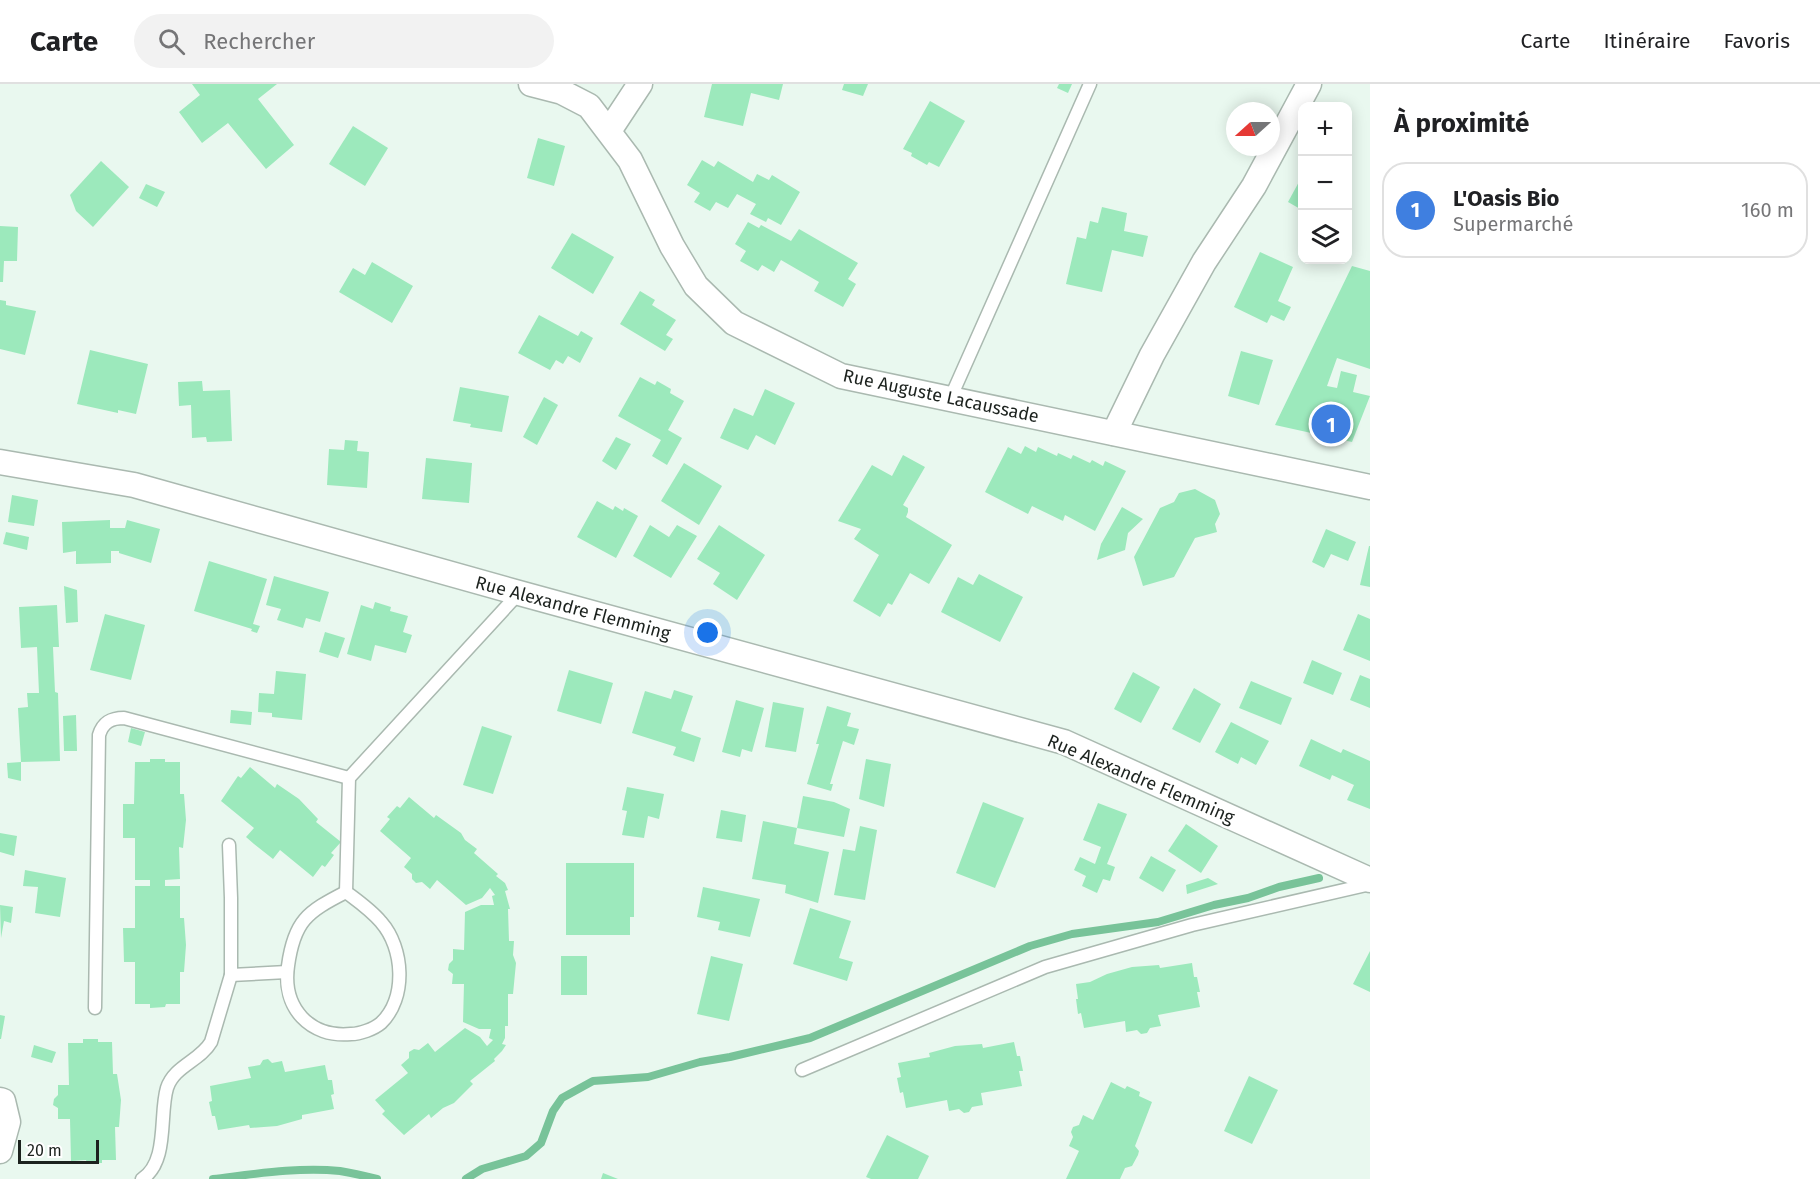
<!DOCTYPE html>
<html lang="fr">
<meta charset="utf-8">
<style>
body{margin:0;font-family:"Fira Sans",sans-serif;background:#f2f2f2;color:#202124}
.controls{position:absolute;right:18px;top:18px;display:grid;overflow:hidden;border-radius:12px;box-shadow:0 3px 15px #0003}
.controls button{width:54px;height:54px;display:grid;place-items:center;padding:0;border:0;border-bottom:2px solid #e0e0e0;background:#fff;color:#202124;font:30px sans-serif}
.compass{position:absolute;left:1226px;top:18px;width:54px;height:54px;border-radius:50%;background:#fff;box-shadow:0 3px 15px #0003;rotate:249deg}
.scale{position:absolute;left:18px;bottom:15px;width:81px;box-sizing:border-box;padding-left:6px;border:3px solid #1c221e;border-top:0;font-size:16px;line-height:21px;white-space:nowrap;color:#1c221e;-webkit-text-stroke:4px #fff;paint-order:stroke}
.you{position:absolute;left:708px;top:549px;width:21px;height:21px;margin:-15px;border:4px solid #fff;border-radius:50%;background:#1a73e8;box-shadow:0 0 0 9px #1a73e833}
.badge{display:grid;place-items:center;width:39px;height:39px;border-radius:50%;background:#b45309;color:#fff;font-size:20px;font-weight:700}
.pin{position:absolute;translate:-50% -50%;border:3px solid #fff;box-shadow:0 2px 6px #0006}
.list{margin:0;padding:0;list-style:none}
h2{display:flex;justify-content:space-between;align-items:center;height:78px;margin:0;padding:0 24px;font-size:26px}
h2 small{font-size:20px;font-weight:400;color:#757577}
.list li{display:grid;grid-template-columns:39px 1fr auto;gap:18px;align-items:center;box-sizing:border-box;height:96px;margin:0 12px 12px;padding:0 12px;border:2px solid #e0e0e0;border-radius:24px}
.list b{display:block;font-size:22px;white-space:nowrap}
.list p{margin:0;font-size:20px;white-space:nowrap;color:#757577}
.list em{font-size:20px;font-style:normal;color:#757577}
.icon{flex:none;width:33px;height:33px;fill:none;stroke:currentColor;stroke-width:2;stroke-linecap:round;stroke-linejoin:round}
.map{position:relative;flex:none;width:1370px;height:1095px;overflow:hidden}
header{display:flex;align-items:center;gap:36px;box-sizing:border-box;height:84px;padding:0 30px;background:#fff;border-bottom:2px solid #e0e0e0}
header strong{font-size:28px}
nav{display:flex;gap:33px;margin-inline-start:auto;font-size:21px}
.search{width:420px;height:54px;background:#f2f2f2;display:flex;align-items:center;gap:15px;box-sizing:border-box;padding:0 21px;border-radius:33px;color:#757577;font-size:22px}
main{display:flex}
aside{flex:1;background:#fff}
.map>svg:first-child{display:block}
.lines{fill:none;stroke-linecap:round;stroke-linejoin:round}
.stream{stroke:#78c399;stroke-width:8}
.building{fill:#9ce9bc}
.service-casing{stroke:#aab9b0;stroke-width:15}
.minor-casing{stroke:#aab9b0;stroke-width:27}
.service{stroke:#fff;stroke-width:12}
.minor{stroke:#fff;stroke-width:24}
.labels{text-anchor:middle;dominant-baseline:central;stroke-width:5;stroke-linejoin:round;paint-order:stroke}
.street-label{font-size:18px;fill:#1c221e;stroke:#fff}
</style>
<header>
<strong>Carte</strong>
<div class="search"><svg class="icon" aria-label="search" viewBox="0 0 24 24"><circle cx="10" cy="10" r="6"/><path d="M15 15l6 6"/></svg>Rechercher</div>
<nav><a>Carte</a><a>Itinéraire</a><a>Favoris</a></nav>
</header>
<main>
<div class="map">
<svg width="1370" height="1095" viewBox="0 0 1370 1095">
<rect width="100%" height="100%" fill="#e9f8ef"/>
<g class="lines">
<g class="stream">
<path d="M 213,1095 C 255,1090 297,1083 340,1087 C 352,1089 365,1092 377,1095"/>
<polyline points="466,1095 482,1085 526,1072 541,1059 553,1027 562,1014 593,997 648,993 700,978 730,973 810,954 1030,862 1072,850 1158,838 1214,821 1248,814 1279,803 1319,794"/>
</g>
</g>
<g class="building">
<polygon points="192,0 277,0 258,15 294,61 266,85 228,39 202,59 179,28 200,11"/>
<polygon points="712,0 783,0 779,16 751,9 743,42 704,33"/>
<polygon points="844,0 868,0 863,12 842,6"/>
<polygon points="1059,0 1072,0 1068,9 1057,4"/>
<polygon points="930,17 965,37 939,83 929,78 927,81 911,72 912,69 903,65"/>
<polygon points="353,42 388,64 365,102 329,80"/>
<polygon points="538,54 565,62 554,102 527,94"/>
<polygon points="702,76 714,83 718,77 753,98 757,90 769,96 772,91 800,108 781,141 768,134 766,138 750,130 756,120 737,110 728,124 716,118 710,127 694,118 700,109 687,101"/>
<polygon points="101,77 129,103 93,143 76,127 70,111"/>
<polygon points="1300,96 1302,98 1302,126 1288,118"/>
<polygon points="146,100 165,108 157,123 139,114"/>
<polygon points="1102,123 1127,129 1124,147 1148,152 1143,173 1112,166 1102,208 1066,200 1077,153 1086,155 1090,137 1098,139"/>
<polygon points="748,138 759,144 761,141 791,157 799,145 858,179 848,195 856,200 843,223 814,207 819,198 781,176 774,188 762,181 758,187 740,177 746,167 735,160"/>
<polygon points="0,142 18,143 17,177 4,177 3,198 0,198"/>
<polygon points="572,149 614,173 593,210 551,184"/>
<polygon points="1260,168 1293,183 1278,217 1291,223 1284,237 1271,231 1267,239 1234,223"/>
<polygon points="372,178 413,202 392,239 339,208 353,184 365,191"/>
<polygon points="1352,182 1370,187 1370,285 1337,274 1327,302 1337,304 1341,287 1357,291 1353,308 1370,312 1352,358 1275,341"/>
<polygon points="640,207 655,216 652,221 676,236 666,251 673,255 665,267 620,240"/>
<polygon points="0,216 6,217 6,221 36,227 25,271 0,265"/>
<polygon points="539,231 578,252 581,247 593,254 580,279 568,272 563,280 556,276 550,286 518,269"/>
<polygon points="90,266 148,280 136,330 118,326 118,329 77,320"/>
<polygon points="1241,267 1273,276 1259,321 1228,312"/>
<polygon points="640,293 655,301 657,297 671,305 670,309 684,317 668,346 682,354 667,381 652,372 661,356 618,332"/>
<polygon points="202,297 203,307 230,306 232,357 207,358 206,353 192,354 191,321 179,322 178,298"/>
<polygon points="460,303 509,312 502,348 470,343 471,340 453,337"/>
<polygon points="765,305 795,319 775,361 756,351 748,366 720,354 734,324 753,332"/>
<polygon points="544,313 558,321 537,361 523,353"/>
<polygon points="616,353 631,360 616,386 602,377"/>
<polygon points="345,356 358,357 357,367 369,368 367,404 327,401 329,365 344,366"/>
<polygon points="1025,362 1036,368 1038,363 1057,372 1058,369 1071,375 1073,371 1090,379 1092,376 1103,382 1105,377 1126,387 1095,447 1065,431 1063,437 1032,422 1028,430 985,408 1008,363 1021,370"/>
<polygon points="903,371 925,383 903,421 908,424 908,428 906,433 952,461 929,500 910,489 892,521 888,519 880,533 853,517 879,471 854,455 861,445 838,437 872,381 892,392"/>
<polygon points="426,374 472,379 469,419 422,415"/>
<polygon points="684,379 722,402 699,441 661,417"/>
<polygon points="1195,405 1215,416 1220,430 1215,440 1217,448 1195,454 1174,493 1143,502 1134,473 1160,424 1174,418 1179,409"/>
<polygon points="12,411 38,416 34,442 8,438"/>
<polygon points="597,417 613,426 615,422 623,427 624,424 638,432 616,474 577,453"/>
<polygon points="1122,423 1143,435 1128,449 1125,466 1097,476 1101,460"/>
<polygon points="110,436 110,444 125,444 127,436 160,445 151,479 119,469 119,467 111,467 111,479 76,480 76,467 63,469 62,438"/>
<polygon points="650,441 669,453 677,441 697,452 671,494 633,472"/>
<polygon points="719,441 765,471 737,516 713,500 720,489 697,475"/>
<polygon points="1326,445 1356,458 1348,477 1331,470 1324,484 1312,478"/>
<polygon points="6,448 29,453 27,466 3,460"/>
<polygon points="1369,462 1370,462 1370,503 1360,501"/>
<polygon points="209,477 267,495 253,540 260,542 257,549 251,547 252,545 194,527"/>
<polygon points="979,490 1023,513 1000,558 941,528 958,493 973,501"/>
<polygon points="274,492 329,508 320,538 306,534 303,544 277,536 281,525 266,521"/>
<polygon points="64,502 77,506 78,538 66,539"/>
<polygon points="375,518 391,523 390,527 408,532 403,548 412,551 406,569 375,561 371,577 347,570 361,521 373,525"/>
<polygon points="57,521 59,563 53,563 55,608 58,609 60,677 21,678 18,624 28,623 27,609 39,609 37,563 21,564 19,523"/>
<polygon points="105,530 145,541 131,596 90,586"/>
<polygon points="1358,530 1370,535 1370,577 1343,566"/>
<polygon points="325,548 345,554 338,574 319,568"/>
<polygon points="1312,576 1342,589 1333,611 1303,599"/>
<polygon points="569,586 613,599 601,640 557,627"/>
<polygon points="276,587 306,590 302,636 272,633 272,629 258,628 259,609 274,610"/>
<polygon points="1133,588 1160,603 1141,639 1114,625"/>
<polygon points="1360,591 1370,595 1370,624 1350,616"/>
<polygon points="1251,597 1292,614 1281,641 1239,624"/>
<polygon points="1194,604 1221,620 1200,659 1172,645"/>
<polygon points="674,606 693,612 681,647 701,654 694,678 673,671 676,663 632,649 645,607 671,615"/>
<polygon points="736,616 764,624 752,668 742,665 740,673 722,668"/>
<polygon points="773,618 804,624 796,668 765,663"/>
<polygon points="827,622 851,629 847,642 859,645 854,661 843,657 830,700 833,700 831,707 807,700 819,660 816,660"/>
<polygon points="231,626 252,628 251,641 230,639"/>
<polygon points="76,631 77,667 64,667 63,632"/>
<polygon points="1231,638 1269,657 1256,681 1241,673 1238,680 1215,668"/>
<polygon points="482,642 512,652 493,710 463,701"/>
<polygon points="131,644 145,648 141,662 128,658"/>
<polygon points="1311,655 1341,669 1343,665 1370,677 1370,725 1347,716 1354,701 1332,691 1330,696 1299,682"/>
<polygon points="150,675 165,675 165,678 180,678 180,710 184,710 186,736 183,764 179,763 180,795 165,796 165,802 180,802 180,834 184,834 186,861 184,888 180,888 180,920 166,920 165,923 150,924 150,920 135,920 135,878 124,878 123,844 135,844 135,802 150,802 150,796 135,796 135,754 123,754 123,720 134,720 135,678 150,678"/>
<polygon points="866,675 891,680 884,723 859,715"/>
<polygon points="21,678 21,697 8,694 7,679"/>
<polygon points="250,683 275,704 277,700 299,715 318,735 316,738 341,758 331,769 334,771 325,783 322,781 313,793 280,766 273,775 254,760 246,753 254,744 221,717 238,692 241,694"/>
<polygon points="627,703 664,710 659,735 648,732 644,754 622,751 627,727 622,726"/>
<polygon points="803,712 834,718 850,725 844,753 797,744"/>
<polygon points="409,713 434,734 436,731 461,749 465,756 477,765 474,769 498,790 496,792 505,799 508,806 505,807 510,825 508,825 509,857 514,857 513,871 516,879 513,910 508,910 508,942 505,942 505,954 502,960 506,961 502,967 494,975 495,977 470,997 473,1000 454,1019 443,1024 431,1034 429,1030 404,1051 382,1030 385,1027 375,1016 408,989 401,981 409,974 409,968 414,965 419,966 428,959 435,968 465,944 480,953 487,962 493,956 489,954 491,945 479,945 463,938 464,900 452,900 453,890 448,886 449,880 453,876 453,865 464,866 465,828 481,821 494,821 492,812 495,811 490,804 482,814 466,821 437,796 430,805 422,798 416,799 412,795 412,790 404,783 411,774 380,747 390,735 387,733 397,722 400,724"/>
<polygon points="983,718 1024,734 995,804 956,789"/>
<polygon points="1098,719 1127,730 1107,780 1115,783 1110,797 1103,795 1097,809 1082,802 1086,792 1074,786 1080,773 1095,780 1101,763 1083,756"/>
<polygon points="721,726 746,731 742,758 716,754"/>
<polygon points="763,737 797,744 794,760 829,768 818,819 785,809 786,801 752,795"/>
<polygon points="1186,740 1218,762 1201,789 1168,767"/>
<polygon points="860,742 877,746 865,816 834,811 843,765 855,767"/>
<polygon points="0,749 17,752 14,772 0,768"/>
<polygon points="1151,772 1176,786 1163,808 1139,794"/>
<polygon points="566,779 634,779 634,833 630,833 630,851 566,851"/>
<polygon points="25,786 66,794 60,833 35,829 38,803 23,802"/>
<polygon points="1208,794 1218,800 1187,810 1186,801"/>
<polygon points="703,803 760,815 750,853 718,846 720,838 697,833"/>
<polygon points="0,821 13,823 11,839 4,837 1,854"/>
<polygon points="810,824 851,837 839,874 853,878 847,897 793,880"/>
<polygon points="1370,867 1370,908 1353,900"/>
<rect x="561" y="872" width="26" height="39"/>
<polygon points="711,872 743,880 729,937 697,930"/>
<polygon points="1192,879 1194,893 1197,893 1200,908 1197,908 1200,923 1158,931 1161,942 1150,944 1147,949 1141,950 1137,946 1126,948 1125,937 1084,944 1081,929 1078,930 1076,915 1078,915 1076,900 1090,898 1107,890 1132,883 1159,881 1160,884"/>
<polygon points="0,931 5,932 1,955 0,955"/>
<polygon points="83,955 98,955 98,958 112,958 113,990 117,990 121,1016 119,1043 115,1043 116,1076 102,1076 102,1079 87,1079 86,1076 71,1077 70,1035 58,1035 58,1024 53,1021 54,1015 58,1011 58,1001 69,1001 68,959 83,959"/>
<polygon points="1014,958 1017,972 1020,972 1023,987 1019,987 1022,1002 981,1009 983,1021 972,1023 969,1028 964,1029 959,1025 949,1027 947,1016 906,1024 903,1008 900,1009 897,994 901,993 898,979 930,973 929,969 955,962 982,960 983,964"/>
<polygon points="34,961 56,968 52,979 31,973"/>
<polygon points="268,975 272,979 282,977 285,988 325,981 328,996 332,996 334,1010 331,1011 334,1025 302,1031 302,1035 277,1042 250,1044 249,1041 218,1046 215,1032 212,1032 209,1018 212,1017 210,1002 251,994 248,983 260,981 263,976"/>
<polygon points="1249,992 1278,1006 1252,1060 1224,1047"/>
<polygon points="1111,998 1125,1005 1127,1002 1140,1008 1139,1012 1152,1018 1135,1062 1139,1067 1138,1071 1132,1082 1125,1084 1120,1095 1066,1095 1079,1067 1069,1062 1073,1053 1071,1048 1073,1043 1079,1041 1083,1031 1093,1036"/>
<polygon points="887,1051 929,1072 918,1095 871,1095 866,1093"/>
<polygon points="603,1089 618,1095 601,1095"/>
</g>
<g class="lines">
<g class="service-casing">
<g id="service">
<polyline points="950,315 1090,0"/>
<polyline points="229,761 231,814 231,891 287,888"/>
<path d="M 346,808 C 358,817 371,826 381,838 C 404,864 407,914 381,939 C 374,945 360,950 351,950 C 310,954 282,924 288,882 C 294,837 307,828 346,808 Z"/>
<polyline points="346,808 349,694 519,509"/>
<path d="M 95,924 L 99,651 C 103,638 111,634 124,634 L 349,694"/>
<polyline points="802,986 1045,883 1192,841 1370,800"/>
<path d="M 142,1095 C 169,1078 159,1030 167,1004 C 174,982 200,977 211,958 L 231,891"/>
</g>
</g>
<g class="minor-casing">
<g id="minor">
<polyline points="531,0 562,8 589,22 630,76 672,162 696,202 734,239 841,292 1370,403"/>
<polyline points="609,47 640,0"/>
<polyline points="1114,349 1152,271 1204,178 1254,102 1309,0"/>
<polyline points="0,378 134,401 519,509 1064,658 1370,796"/>
<polyline points="0,1016 3,1017 8,1038 0,1067"/>
</g>
</g>
<use href="#service" class="service"/>
<use href="#minor" class="minor"/>
</g>
<g class="labels">
<g class="street-label">
<text transform="translate(941 312) rotate(12)">Rue Auguste Lacaussade</text>
<text transform="translate(573 524) rotate(15)">Rue Alexandre Flemming</text>
<text transform="translate(1141 695) rotate(23)">Rue Alexandre Flemming</text>
</g>
</g>
</svg>
<div class="controls">
<button>+</button>
<button>−</button>
<button><svg class="icon" aria-label="layers" viewBox="0 0 24 24"><path d="M12 4l9 5-9 5-9-5zM3 14l9 5 9-5"/></svg></button>
</div>
<svg class="compass" viewBox="-18 -18 36 36"><path d="M0-13l5 13h-10z" fill="#e53935"/><path d="M0 13l5-13h-10z" fill="#757577"/></svg>
<div class="scale">20 m</div>
<div class="you"></div>
<div class="pin badge" style="left:1331px;top:340px;background:#3f7fe0">1</div>
</div>
<aside>
<h2>À proximité<small></small></h2>
<ul class="list">
<li><span class="badge" style="background:#3f7fe0">1</span><div><b>L'Oasis Bio</b><p>Supermarché</p></div><em>160 m</em></li>
</ul>
</aside>
</main>
